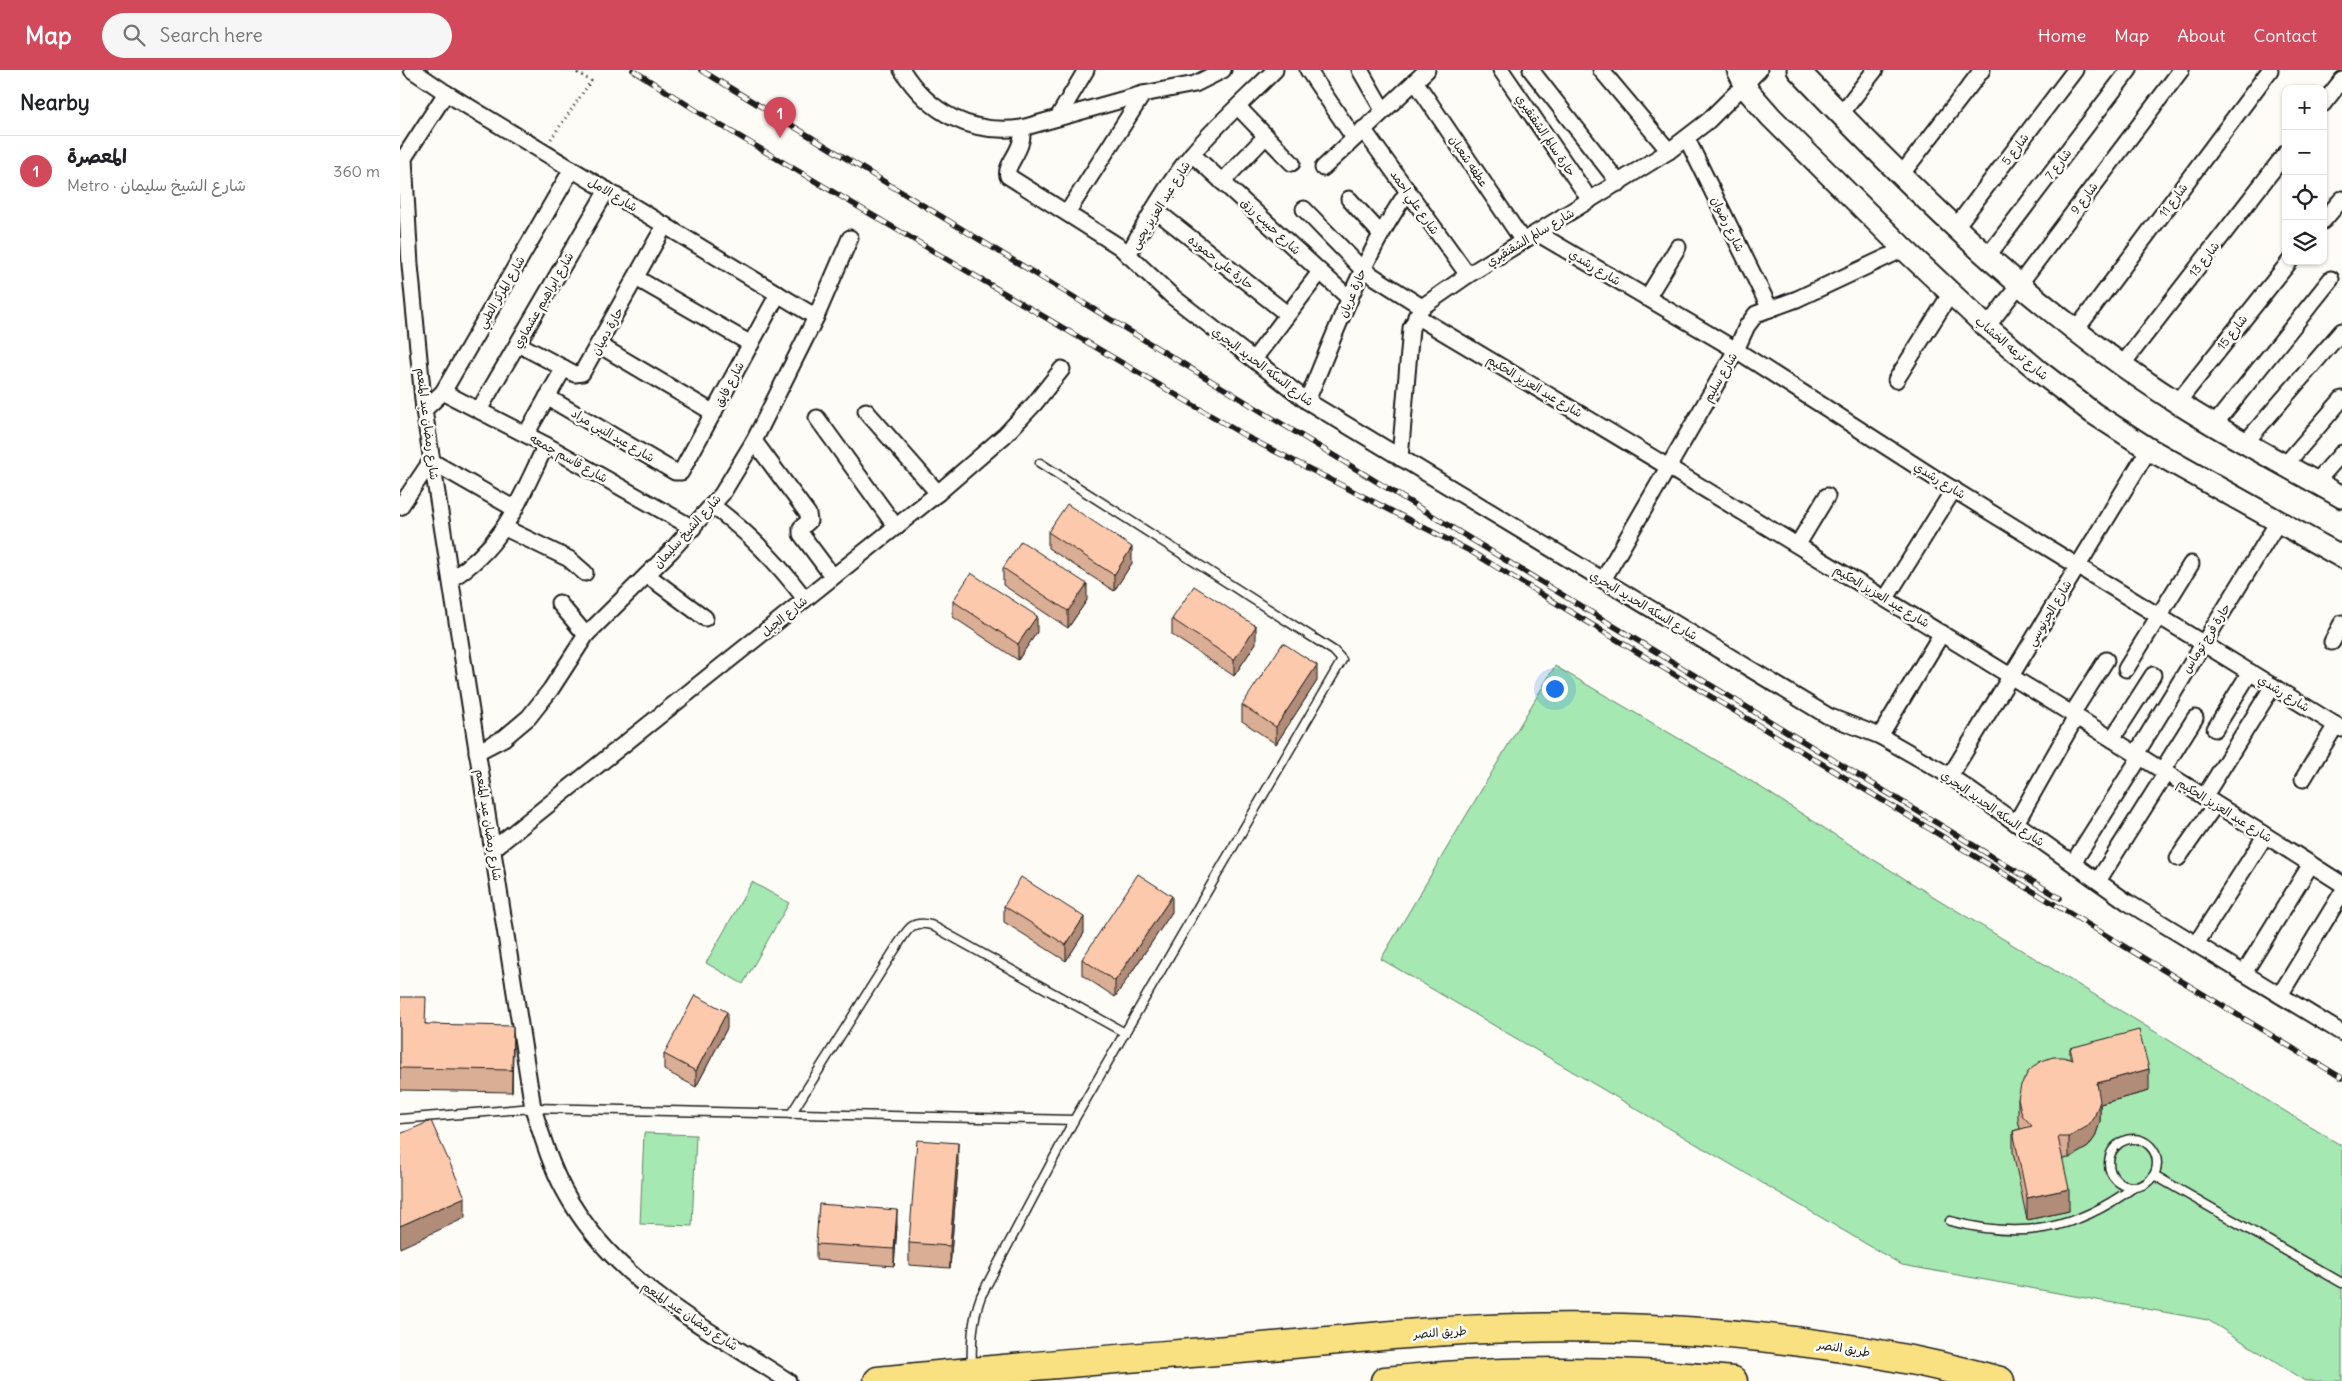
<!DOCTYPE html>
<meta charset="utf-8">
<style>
body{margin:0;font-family:Delius,"Playpen Sans Arabic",sans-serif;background:#f6f6f6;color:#202124}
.controls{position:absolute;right:15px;top:15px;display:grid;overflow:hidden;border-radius:10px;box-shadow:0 1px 4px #0004}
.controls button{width:45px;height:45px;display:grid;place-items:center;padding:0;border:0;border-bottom:1px solid #e0e0e0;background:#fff;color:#202124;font:25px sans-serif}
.you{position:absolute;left:1154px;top:618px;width:18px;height:18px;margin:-12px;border:4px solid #fff;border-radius:50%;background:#1a73e8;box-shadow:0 0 0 8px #1a73e833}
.badge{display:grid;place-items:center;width:32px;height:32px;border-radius:50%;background:#d1495b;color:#fff;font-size:16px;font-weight:700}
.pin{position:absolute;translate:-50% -41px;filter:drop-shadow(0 1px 2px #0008)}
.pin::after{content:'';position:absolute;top:26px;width:18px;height:15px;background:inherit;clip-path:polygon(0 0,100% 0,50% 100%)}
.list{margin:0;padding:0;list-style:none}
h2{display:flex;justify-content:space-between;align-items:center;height:65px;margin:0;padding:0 20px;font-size:21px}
h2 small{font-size:16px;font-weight:400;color:#757577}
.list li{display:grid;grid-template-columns:32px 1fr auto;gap:15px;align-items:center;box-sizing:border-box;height:70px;padding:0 20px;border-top:1px solid #e0e0e0}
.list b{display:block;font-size:19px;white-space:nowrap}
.list p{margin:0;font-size:16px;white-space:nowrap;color:#757577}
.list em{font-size:16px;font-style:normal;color:#757577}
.icon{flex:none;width:28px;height:28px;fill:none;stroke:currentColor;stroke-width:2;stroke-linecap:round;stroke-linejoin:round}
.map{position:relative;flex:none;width:1942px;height:1311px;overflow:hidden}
header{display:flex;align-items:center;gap:30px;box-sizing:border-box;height:70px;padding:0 25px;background:#d1495b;color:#fff}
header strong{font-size:24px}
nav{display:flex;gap:28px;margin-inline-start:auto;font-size:18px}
.search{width:350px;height:45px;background:#f6f6f6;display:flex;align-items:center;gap:12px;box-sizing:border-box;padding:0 18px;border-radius:28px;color:#757577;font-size:19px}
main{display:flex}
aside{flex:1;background:#fff}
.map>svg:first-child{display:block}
.green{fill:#a5e8b2;stroke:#608267}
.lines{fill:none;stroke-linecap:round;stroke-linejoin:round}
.lane-casing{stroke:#1c1c1c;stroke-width:11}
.street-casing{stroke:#1c1c1c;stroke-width:19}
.secondary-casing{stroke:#1c1c1c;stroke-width:25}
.highway-casing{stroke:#1c1c1c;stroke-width:31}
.path{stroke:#1c1c1c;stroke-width:3;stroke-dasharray:1 4;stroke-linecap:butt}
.lane{stroke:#fdfcf7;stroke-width:8}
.street{stroke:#fdfcf7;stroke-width:15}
.secondary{stroke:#fdfcf7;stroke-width:21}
.highway{stroke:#f9e181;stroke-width:28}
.rail-casing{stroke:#1c1c1c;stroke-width:5.5}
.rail{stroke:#fdfcf7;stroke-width:4;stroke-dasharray:11;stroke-linecap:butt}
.wall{fill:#daad95;stroke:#1c1c1c}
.shaded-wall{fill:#b18d79;stroke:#1c1c1c}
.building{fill:#fdc9ad;stroke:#1c1c1c}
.labels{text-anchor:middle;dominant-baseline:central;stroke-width:5;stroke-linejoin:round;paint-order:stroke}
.street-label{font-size:12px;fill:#1c1c1c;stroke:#fdfcf7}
</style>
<header>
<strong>Map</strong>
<div class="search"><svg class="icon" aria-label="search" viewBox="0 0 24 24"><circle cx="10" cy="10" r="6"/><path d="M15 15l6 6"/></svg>Search here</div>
<nav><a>Home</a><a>Map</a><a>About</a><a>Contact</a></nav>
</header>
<main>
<aside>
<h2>Nearby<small></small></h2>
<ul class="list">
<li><span class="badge">1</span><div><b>المعصرة</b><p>Metro · شارع الشيخ سليمان</p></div><em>360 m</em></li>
</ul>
</aside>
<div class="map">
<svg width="1942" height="1311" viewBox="0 0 1942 1311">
<rect width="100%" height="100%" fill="#fdfcf7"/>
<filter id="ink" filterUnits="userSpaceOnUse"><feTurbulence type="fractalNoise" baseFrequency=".02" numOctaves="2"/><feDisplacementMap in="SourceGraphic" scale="10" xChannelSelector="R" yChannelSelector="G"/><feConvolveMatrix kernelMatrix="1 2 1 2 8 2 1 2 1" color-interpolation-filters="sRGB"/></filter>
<g filter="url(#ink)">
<g class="green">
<polygon points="1155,596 1343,706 1474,790 1942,1076 1942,1311 1905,1311 1808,1250 1502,1195 981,889"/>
<polygon points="352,812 389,833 343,914 306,893"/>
<polygon points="244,1063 296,1065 292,1156 240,1154"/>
</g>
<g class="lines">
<g class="lane-casing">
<g id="lane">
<path d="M 391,1044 L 499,873 C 508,859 512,850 531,855 L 725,963"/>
<polyline points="0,1049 133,1038 674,1050"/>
<circle cx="1733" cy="1093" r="24"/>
<polyline points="1754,1105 1942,1213"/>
<path d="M 1550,1151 C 1621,1170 1674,1161 1734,1117"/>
<path d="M 572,1298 C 571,1272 572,1251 581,1226 L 674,1050 L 942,590 L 934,581 L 640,393"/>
</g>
</g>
<g class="street-casing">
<g id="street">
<polyline points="12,0 46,23 416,247"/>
<path d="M 502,0 C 529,43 571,65 622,58 L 743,24 L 795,14 L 823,0"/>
<polyline points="908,0 954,68"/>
<polyline points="960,0 983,40"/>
<polyline points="1101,0 1190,130"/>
<polyline points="1131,0 1219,113"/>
<polyline points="1201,0 1269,81"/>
<polyline points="1015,11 1123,171"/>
<polyline points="1923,34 1942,10"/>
<polyline points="838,37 892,93"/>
<polyline points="1441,44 1475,0"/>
<polyline points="658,47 686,0"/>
<path d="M 622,58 C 625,80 604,95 608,106 L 720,177 L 773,227 L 907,331 L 1428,646 L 1480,666 L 1550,706 L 1727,832 L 1942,963"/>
<polyline points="963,59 1068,205"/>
<polyline points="1287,69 1370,239"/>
<polyline points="792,84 950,229"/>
<path d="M 4,88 L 10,195 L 24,340 L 133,1038 C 142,1066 150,1094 164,1120 C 213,1212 304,1256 388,1311"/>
<polyline points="0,94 46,23"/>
<polyline points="923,98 1027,0"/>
<polyline points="1501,105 1582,0"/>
<polyline points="822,112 866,66"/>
<polyline points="949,129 980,163"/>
<polyline points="754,139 887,244"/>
<polyline points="904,139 962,199 1022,237"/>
<polyline points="667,143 743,24"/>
<polyline points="1923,151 1942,129"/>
<polyline points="1555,158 1675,0"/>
<polyline points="1137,163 1336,280 1538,410 1942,659"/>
<path d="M 728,185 C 747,150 766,115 792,84 C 817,54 847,28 875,0"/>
<polyline points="1587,187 1729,0"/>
<polyline points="236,208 351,274"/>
<polyline points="1247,228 1278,177"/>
<path d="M 1016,246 C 1327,431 1636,619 1942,814"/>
<polyline points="1587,257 1781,0"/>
<polyline points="1676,260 1870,0"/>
<polyline points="118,274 175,304 182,303 265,155"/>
<polyline points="199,275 314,343"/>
<polyline points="854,289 920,202"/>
<polyline points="1722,295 1886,83"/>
<polyline points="1496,310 1551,223"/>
<polyline points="43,322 146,375 293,458"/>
<polyline points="147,327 275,402 281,402 378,224"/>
<path d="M 907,331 C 937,259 963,186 1008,121"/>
<polyline points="1777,333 1890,191"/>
<polyline points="24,340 43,322 172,99"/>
<polyline points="79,340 207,120"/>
<polyline points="466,341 538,423"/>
<polyline points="417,348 496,457"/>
<polyline points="1814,355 1931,209"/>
<polyline points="126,364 164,298"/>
<polyline points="354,371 408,444 409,451 401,458 401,464 433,507"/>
<polyline points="1845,373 1942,261"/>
<polyline points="1000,388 1011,258 1022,237 1068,205 1269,81 1308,51 1359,0"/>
<polyline points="1885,395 1942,329"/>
<polyline points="1916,412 1942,383"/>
<path d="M 313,436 C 349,463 378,493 405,529"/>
<polyline points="0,437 31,391 115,439"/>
<polyline points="105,458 169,489 185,503"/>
<polyline points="1398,474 1427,426"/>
<polyline points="247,505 305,548"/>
<path d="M 51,509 C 105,475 119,430 146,375"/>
<polyline points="1203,510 1336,280 1347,256 1356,244 1397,229 1504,179"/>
<polyline points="1486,528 1554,419"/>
<polyline points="159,533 186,565"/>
<polyline points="1932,572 1942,553"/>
<polyline points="1726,599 1791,494"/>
<polyline points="1672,644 1706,590"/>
<polyline points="1815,659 1850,602"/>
<polyline points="1480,666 1542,563"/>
<polyline points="1712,669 1753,605"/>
<polyline points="77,682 104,668 129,647 151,619 186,565 271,481 322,424 354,371 416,247 450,168"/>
<polyline points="1736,684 1878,452"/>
<polyline points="1762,701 1795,648"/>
<polyline points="1550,706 1749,379"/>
<polyline points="1903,709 1936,655"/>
<polyline points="1804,727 1873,616"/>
<polyline points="1616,753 1676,647"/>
<polyline points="93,779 538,423 605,365 635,333 662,299"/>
<polyline points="1778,788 1815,735"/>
<polyline points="1673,793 1740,687"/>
<polyline points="1698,811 1766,703"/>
<polyline points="1796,874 1865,766"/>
<polyline points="1844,903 1911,794"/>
<polyline points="1880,925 1942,823"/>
</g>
</g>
<g class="secondary-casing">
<g id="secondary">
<polyline points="1338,0 1349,22 1371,47 1504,179 1587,257 1640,302 1693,343 1749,379 1942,487"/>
<path d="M 1398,0 C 1515,122 1635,242 1778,333 C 1831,367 1887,396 1942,427"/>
</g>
</g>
<g class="highway-casing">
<g id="highway">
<path d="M 478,1311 C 598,1298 719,1289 840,1279 C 932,1271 1024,1260 1117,1258 C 1279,1254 1443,1269 1600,1311"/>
<path d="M 985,1311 C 1100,1299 1218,1299 1333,1311"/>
</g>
</g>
<polyline class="path" points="151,69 191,11 178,3 180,0"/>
<use href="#lane" class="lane"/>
<use href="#street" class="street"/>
<use href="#secondary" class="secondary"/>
<use href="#highway" class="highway"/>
<g class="rail-casing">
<g id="rail">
<polyline points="233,0 305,46 849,368 1070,481 1942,1008"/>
<polyline points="301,0 1660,828"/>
</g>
</g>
<use href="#rail" class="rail"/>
</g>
<g class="wall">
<polygon points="648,462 732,493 714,521 648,478"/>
<polygon points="603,498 687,530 668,558 603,515"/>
<polygon points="553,531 637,562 618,590 553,547"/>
<polygon points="772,549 856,573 834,606 772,565"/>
<polygon points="917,611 876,674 842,651 842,635"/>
<polygon points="604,836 684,863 666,891 604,852"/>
<polygon points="772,842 715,927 682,905 682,889"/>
<polygon points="0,927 26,954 113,977 112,1022 0,1020"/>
<polygon points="327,958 296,1017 264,1000 264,984"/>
<polygon points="1670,978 1749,1021 1700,1034 1700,1052 1695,1067 1688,1077 1669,1088 1662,1089 1669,1141 1627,1150 1613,1082 1613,1061 1620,1059 1618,1050 1618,1029 1670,989"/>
<polygon points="558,1094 550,1198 509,1195 509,1173"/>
<polygon points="497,1156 494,1196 416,1190 416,1174"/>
</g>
<g class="shaded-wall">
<polygon points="732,477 732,493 714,521 714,505"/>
<polygon points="687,514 687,530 668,558 668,541"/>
<polygon points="637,546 637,562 618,590 618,574"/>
<polygon points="856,556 856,573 834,606 834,590"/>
<polygon points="917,595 917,611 876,674 876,657"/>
<polygon points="772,826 772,842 715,927 715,911"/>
<polygon points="684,847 684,863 666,891 666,875"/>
<polygon points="327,942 327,958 296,1017 296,1001"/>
<polygon points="113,956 113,977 112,1022 112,1000"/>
<polygon points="1749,999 1749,1021 1700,1034 1700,1052 1695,1067 1688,1077 1669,1088 1669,1067 1697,1013"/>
<polygon points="558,1073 558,1094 550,1198 550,1176"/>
<polygon points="1669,1119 1669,1141 1627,1150 1627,1128"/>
<polygon points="65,1127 65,1148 0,1178 0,1156"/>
<polygon points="497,1140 497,1156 494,1196 494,1179"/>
</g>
<g class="building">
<polygon points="667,434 732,477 714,505 648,462"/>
<polygon points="621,471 687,514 668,541 603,498"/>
<polygon points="571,503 637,546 618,574 553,531"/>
<polygon points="794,516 856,556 834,590 772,549"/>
<polygon points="883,573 917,595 876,657 842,635"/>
<polygon points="738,804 772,826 715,911 682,889"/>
<polygon points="621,807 684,847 666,875 604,836"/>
<polygon points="295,925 327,942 296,1001 264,984"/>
<polygon points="0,927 26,927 25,954 113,956 112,1000 0,998"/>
<polygon points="1739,960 1749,999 1697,1013 1700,1031 1695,1045 1688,1056 1669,1067 1658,1067 1669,1119 1627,1128 1613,1061 1632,1056 1622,1045 1618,1029 1621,1015 1628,1002 1639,992 1653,987 1663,987 1673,990 1670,978"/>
<polygon points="31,1051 65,1127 0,1156 0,1064"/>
<polygon points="517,1070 558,1073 550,1176 509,1173"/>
<polygon points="419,1134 497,1140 494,1179 416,1174"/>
</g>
</g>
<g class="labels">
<g class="street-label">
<text transform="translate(1146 65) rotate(56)">حارة سالم الشقنقيري</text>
<text transform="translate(1615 79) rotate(-53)">شارع 5</text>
<text transform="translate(1069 91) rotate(56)">عطفه شعبان</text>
<text transform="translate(1658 94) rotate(-53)">شارع 7</text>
<text transform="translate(213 124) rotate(31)">شارع الامل</text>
<text transform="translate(1684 128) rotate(-53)">شارع 9</text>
<text transform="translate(1773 130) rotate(-53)">شارع 11</text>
<text transform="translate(1015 132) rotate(55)">شارع علي احمد</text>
<text transform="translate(760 135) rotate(-58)">شارع عبد العزيز يحيى</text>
<text transform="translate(1328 154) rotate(64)">شارع رضوان</text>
<text transform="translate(871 156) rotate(43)">شارع حبيب رزق</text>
<text transform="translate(1130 167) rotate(-31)">شارع سالم الشقنقيري</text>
<text transform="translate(1804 189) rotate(-52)">شارع 13</text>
<text transform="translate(821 192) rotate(38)">حارة علي حموده</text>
<text transform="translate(1195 197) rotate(31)">شارع رشدي</text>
<text transform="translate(101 222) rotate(-60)">شارع المركز الطبي</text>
<text transform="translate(952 223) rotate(-67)">حارة عريان</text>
<text transform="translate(143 230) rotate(-60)">شارع ابراهيم عشماوي</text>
<text transform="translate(207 261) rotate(-61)">حارة دميان</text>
<text transform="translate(1832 262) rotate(-52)">شارع 15</text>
<text transform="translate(1612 278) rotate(40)">شارع ترعه الخشاب</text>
<text transform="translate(863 296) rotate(37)">شارع السكه الحديد البحري</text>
<text transform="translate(1320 307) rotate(-60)">شارع سليم</text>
<text transform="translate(329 314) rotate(-62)">شارع فايق</text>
<text transform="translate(1135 316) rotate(31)">شارع عبد العزيز الحكيم</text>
<text transform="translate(28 354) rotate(83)">شارع رمضان عبد المنعم</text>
<text transform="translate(213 365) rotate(30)">شارع عبد النبي مراد</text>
<text transform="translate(169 388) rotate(29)">شارع قاسم جمعه</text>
<text transform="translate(1540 410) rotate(32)">شارع رشدي</text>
<text transform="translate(287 461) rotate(-48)">شارع الشيخ سليمان</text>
<text transform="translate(1482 526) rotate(31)">شارع عبد العزيز الحكيم</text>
<text transform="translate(1244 535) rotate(31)">شارع السكه الحديد البحري</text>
<text transform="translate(1649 543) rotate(-59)">شارع الجرنوسي</text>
<text transform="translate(384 546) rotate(-39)">شارع الجبل</text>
<text transform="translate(1806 568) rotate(-58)">حارة فرج توماس</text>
<text transform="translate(1884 623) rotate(32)">شارع رشدي</text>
<text transform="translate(1593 738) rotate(35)">شارع السكه الحديد البحري</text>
<text transform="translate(1825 740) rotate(32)">شارع عبد العزيز الحكيم</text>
<text transform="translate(89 755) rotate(81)">شارع رمضان عبد المنعم</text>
<text transform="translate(290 1246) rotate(34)">شارع رمضان عبد المنعم</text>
<text transform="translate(1040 1262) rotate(-4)">طريق النصر</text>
<text transform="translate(1444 1278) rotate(9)">طريق النصر</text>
</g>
</g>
</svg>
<div class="controls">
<button>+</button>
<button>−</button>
<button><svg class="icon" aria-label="locate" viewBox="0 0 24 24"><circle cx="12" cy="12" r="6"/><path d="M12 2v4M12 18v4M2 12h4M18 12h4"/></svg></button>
<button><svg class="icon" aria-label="layers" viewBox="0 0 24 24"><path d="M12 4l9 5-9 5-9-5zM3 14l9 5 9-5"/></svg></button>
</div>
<div class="you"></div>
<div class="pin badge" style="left:380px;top:68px">1</div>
</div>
</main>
